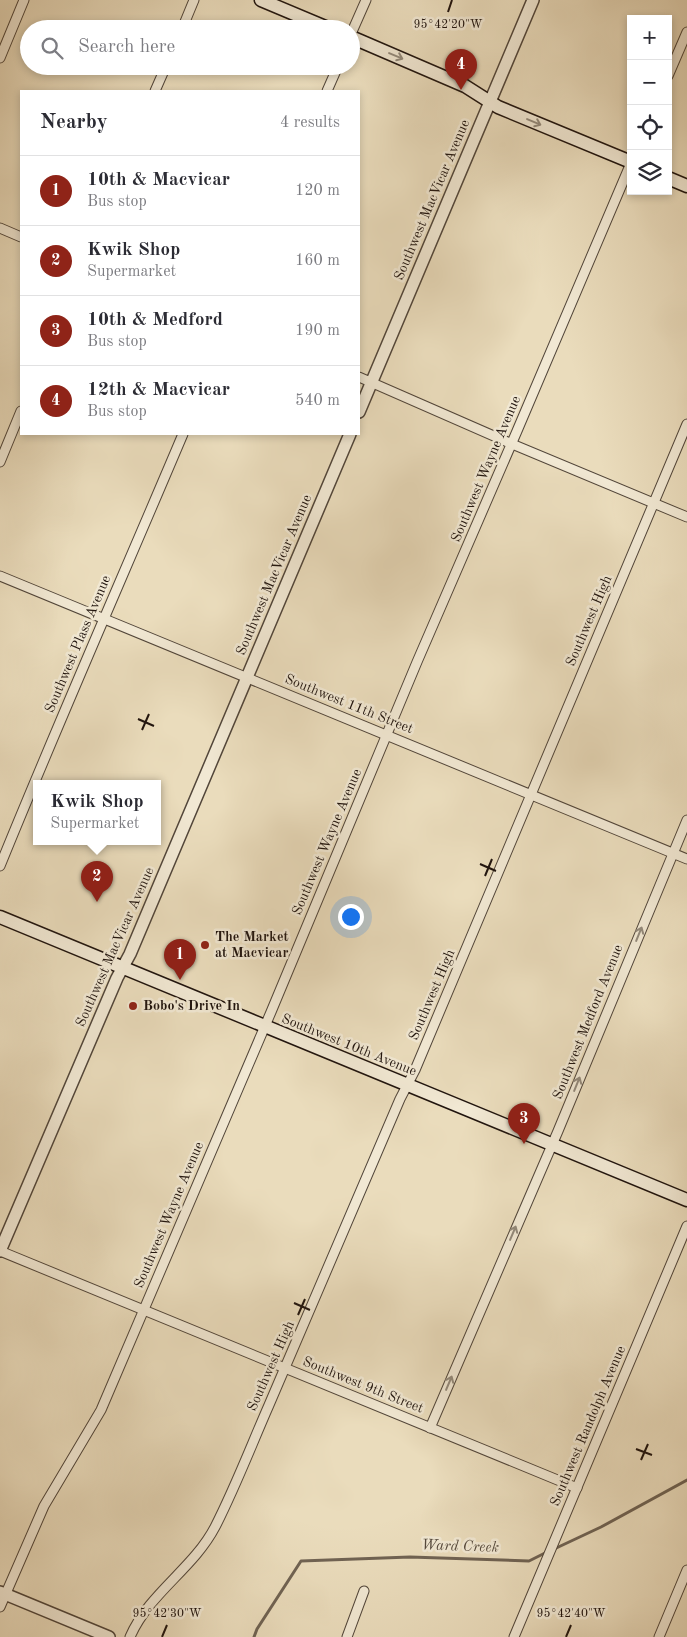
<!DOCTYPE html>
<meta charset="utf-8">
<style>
body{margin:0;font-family:"Old Standard TT",serif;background:#f7f7f7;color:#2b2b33}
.controls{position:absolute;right:15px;top:15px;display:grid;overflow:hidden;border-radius:0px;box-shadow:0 2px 8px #0003}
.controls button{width:45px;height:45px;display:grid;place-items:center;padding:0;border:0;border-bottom:1px solid #e1e1e2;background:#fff;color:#2b2b33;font:25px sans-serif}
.you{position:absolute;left:350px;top:916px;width:18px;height:18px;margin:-12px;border:4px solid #fff;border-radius:50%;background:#1a73e8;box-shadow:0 0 0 8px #1a73e833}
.badge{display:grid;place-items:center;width:32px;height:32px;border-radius:50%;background:#8f2418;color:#fff;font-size:16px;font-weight:700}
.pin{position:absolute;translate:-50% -41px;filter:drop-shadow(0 1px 2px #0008)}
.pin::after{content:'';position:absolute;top:26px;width:18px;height:15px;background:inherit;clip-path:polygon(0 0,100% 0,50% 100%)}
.popup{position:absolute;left:33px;top:780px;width:128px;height:65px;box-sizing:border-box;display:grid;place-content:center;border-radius:0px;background:#fff;filter:drop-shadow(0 1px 4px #0005);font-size:16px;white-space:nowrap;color:#7c7c81}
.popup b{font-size:19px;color:#2b2b33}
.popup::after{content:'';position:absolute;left:50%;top:100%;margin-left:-10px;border:10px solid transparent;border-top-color:#fff}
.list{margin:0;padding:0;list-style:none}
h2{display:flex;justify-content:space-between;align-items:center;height:65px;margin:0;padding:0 20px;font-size:21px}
h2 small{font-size:16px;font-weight:400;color:#7c7c81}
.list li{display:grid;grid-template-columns:32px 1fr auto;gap:15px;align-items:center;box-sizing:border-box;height:70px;padding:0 20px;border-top:1px solid #e1e1e2}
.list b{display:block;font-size:19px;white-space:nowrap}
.list p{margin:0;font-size:16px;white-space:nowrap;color:#7c7c81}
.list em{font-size:16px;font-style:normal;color:#7c7c81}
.icon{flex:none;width:28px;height:28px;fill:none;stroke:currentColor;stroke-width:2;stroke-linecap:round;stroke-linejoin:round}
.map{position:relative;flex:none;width:687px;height:1637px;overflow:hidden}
.search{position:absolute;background:#fff;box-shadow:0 2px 8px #0003;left:20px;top:20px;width:340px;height:55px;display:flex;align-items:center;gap:12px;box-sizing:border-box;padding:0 18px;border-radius:28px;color:#7c7c81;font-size:19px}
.panel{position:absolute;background:#fff;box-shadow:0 2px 8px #0003;left:20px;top:90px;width:340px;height:345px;border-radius:0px}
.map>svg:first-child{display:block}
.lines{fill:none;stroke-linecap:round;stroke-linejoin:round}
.stream{stroke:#706353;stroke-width:3}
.minor-casing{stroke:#52463a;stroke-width:11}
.tertiary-casing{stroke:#52463a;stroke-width:14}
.secondary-casing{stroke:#20140e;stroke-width:15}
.minor{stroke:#f1e8d3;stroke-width:9}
.tertiary{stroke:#f1e8d3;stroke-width:11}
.secondary{stroke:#f1e8d3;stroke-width:12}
.oneway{stroke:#93897a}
.ticks{fill:none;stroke:#20140e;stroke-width:2}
.poi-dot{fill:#8f2418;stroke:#f1e8d3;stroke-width:2}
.labels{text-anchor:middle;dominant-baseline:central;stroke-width:5;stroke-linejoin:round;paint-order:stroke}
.street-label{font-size:14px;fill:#20140e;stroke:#f1e8d3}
.poi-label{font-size:14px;font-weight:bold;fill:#20140e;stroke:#f1e8d3;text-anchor:start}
.water-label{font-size:15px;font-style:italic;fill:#55493c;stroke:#f1e8d3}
.ticks-label{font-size:12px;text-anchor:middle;fill:#20140e;stroke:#f1e8d3;stroke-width:5;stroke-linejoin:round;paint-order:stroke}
</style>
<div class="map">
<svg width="687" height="1637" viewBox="0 0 687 1637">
<rect width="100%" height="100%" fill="#eadcbc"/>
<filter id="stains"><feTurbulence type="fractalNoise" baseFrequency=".004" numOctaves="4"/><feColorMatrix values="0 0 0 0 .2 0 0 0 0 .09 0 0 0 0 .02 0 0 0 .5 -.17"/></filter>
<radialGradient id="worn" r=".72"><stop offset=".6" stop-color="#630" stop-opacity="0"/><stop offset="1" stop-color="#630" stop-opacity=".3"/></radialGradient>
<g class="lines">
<g class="stream">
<polyline points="552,1550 601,1527 687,1480"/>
<polyline points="254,1637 257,1629 301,1561 410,1557 529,1561 547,1552"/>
</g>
<g class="minor-casing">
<g id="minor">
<polyline points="182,29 194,0"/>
<polyline points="351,34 366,0"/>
<polyline points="0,58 24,0"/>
<polyline points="668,76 687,32"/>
<polyline points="155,91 166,66"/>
<polyline points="327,91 338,66"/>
<polyline points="0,228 21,237"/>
<polyline points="359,377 512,444 687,517"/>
<polyline points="0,462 21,411"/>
<polyline points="0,576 687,859"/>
<path d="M 0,866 C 59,721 122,578 183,434"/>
<polyline points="0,1251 577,1488"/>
<polyline points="430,1428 558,1131 687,820"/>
<polyline points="0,1607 44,1506 101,1410 271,1012 417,662 517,431 631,163"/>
<path d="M 130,1637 C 149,1593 193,1569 215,1527 C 235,1488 251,1446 269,1405 C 313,1304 356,1202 400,1099 L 415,1070 L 687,424"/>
<polyline points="347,1637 364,1591"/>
<polyline points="514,1637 687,1226"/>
<polyline points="659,1637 687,1570"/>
</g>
</g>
<g class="tertiary-casing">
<g id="tertiary">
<polyline points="359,412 533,0"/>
<polyline points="0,1251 117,978 130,954 350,434"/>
<polyline points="0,1592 109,1637"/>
</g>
</g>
<g class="secondary-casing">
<g id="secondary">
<polyline points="261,0 330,29"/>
<polyline points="351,37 465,86 498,107 631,162"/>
<polyline points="668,178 687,186"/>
<polyline points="0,917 687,1200"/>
</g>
</g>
<use href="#minor" class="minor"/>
<use href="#tertiary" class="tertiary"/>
<use href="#secondary" class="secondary"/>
</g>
<defs><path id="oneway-shaft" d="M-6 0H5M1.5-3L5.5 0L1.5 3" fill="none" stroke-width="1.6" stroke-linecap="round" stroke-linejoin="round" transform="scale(1.25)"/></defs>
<g class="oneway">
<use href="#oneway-shaft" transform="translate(396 56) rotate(23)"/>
<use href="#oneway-shaft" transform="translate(534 122) rotate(23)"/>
<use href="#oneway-shaft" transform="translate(639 934) rotate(-68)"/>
<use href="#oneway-shaft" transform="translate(577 1084) rotate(-68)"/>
<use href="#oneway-shaft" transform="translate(513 1233) rotate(-67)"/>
<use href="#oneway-shaft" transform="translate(449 1383) rotate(-67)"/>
</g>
<path class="ticks" d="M 448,12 L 452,0M 138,719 L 154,726M 142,730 L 149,714M 480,864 L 496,871M 485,876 L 492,859M 294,1303 L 310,1310M 298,1315 L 305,1299M 636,1449 L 652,1455M 641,1460 L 648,1444M 162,1637 L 167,1625M 566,1637 L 571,1625"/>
<g class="poi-dot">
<circle cx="205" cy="945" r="5"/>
<circle cx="133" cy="1006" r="5"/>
</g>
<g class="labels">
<g class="street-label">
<text transform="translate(432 200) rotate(-67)">Southwest MacVicar Avenue</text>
<text transform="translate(486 469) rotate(-67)">Southwest Wayne Avenue</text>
<text transform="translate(274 575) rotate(-67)">Southwest MacVicar Avenue</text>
<text transform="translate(589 621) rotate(-67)">Southwest High</text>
<text transform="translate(78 644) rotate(-67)">Southwest Plass Avenue</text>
<text transform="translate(349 704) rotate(22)">Southwest 11th Street</text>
<text transform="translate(327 842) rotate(-67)">Southwest Wayne Avenue</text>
<text transform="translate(115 947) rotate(-66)">Southwest MacVicar Avenue</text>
<text transform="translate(432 995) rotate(-67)">Southwest High</text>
<text transform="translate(588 1022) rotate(-68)">Southwest Medford Avenue</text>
<text transform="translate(349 1045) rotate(22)">Southwest 10th Avenue</text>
<text transform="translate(169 1215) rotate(-67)">Southwest Wayne Avenue</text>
<text transform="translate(271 1366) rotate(-66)">Southwest High</text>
<text transform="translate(363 1385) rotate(22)">Southwest 9th Street</text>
<text transform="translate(588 1426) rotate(-67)">Southwest Randolph Avenue</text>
</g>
<g class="poi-label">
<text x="215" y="937">The Market<tspan x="215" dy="16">at Macvicar</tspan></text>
<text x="143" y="1006">Bobo's Drive In</text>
</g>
<g class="water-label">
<text transform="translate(460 1547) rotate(2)">Ward Creek</text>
</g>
</g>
<g class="ticks-label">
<text x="448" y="28">95°42'20"W</text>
<text x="167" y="1617">95°42'30"W</text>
<text x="571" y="1617">95°42'40"W</text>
</g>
<rect width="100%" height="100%" filter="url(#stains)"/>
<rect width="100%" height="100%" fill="url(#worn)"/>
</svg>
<div class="controls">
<button>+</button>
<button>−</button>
<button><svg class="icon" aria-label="locate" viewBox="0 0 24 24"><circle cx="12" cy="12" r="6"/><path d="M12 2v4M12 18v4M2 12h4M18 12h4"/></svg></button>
<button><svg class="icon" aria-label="layers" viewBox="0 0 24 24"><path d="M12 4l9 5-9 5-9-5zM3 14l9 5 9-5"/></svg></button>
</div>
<div class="you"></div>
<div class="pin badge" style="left:180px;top:980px">1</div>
<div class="pin badge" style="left:97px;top:902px">2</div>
<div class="popup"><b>Kwik Shop</b>Supermarket</div>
<div class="pin badge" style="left:524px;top:1144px">3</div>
<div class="pin badge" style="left:461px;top:90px">4</div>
<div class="search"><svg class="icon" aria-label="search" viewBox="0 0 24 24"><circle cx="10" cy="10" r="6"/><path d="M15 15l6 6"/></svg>Search here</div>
<section class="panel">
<h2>Nearby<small>4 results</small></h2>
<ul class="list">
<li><span class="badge">1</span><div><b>10th &amp; Macvicar</b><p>Bus stop</p></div><em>120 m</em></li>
<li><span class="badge">2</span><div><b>Kwik Shop</b><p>Supermarket</p></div><em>160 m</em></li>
<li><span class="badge">3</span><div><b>10th &amp; Medford</b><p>Bus stop</p></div><em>190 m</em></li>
<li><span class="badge">4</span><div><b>12th &amp; Macvicar</b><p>Bus stop</p></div><em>540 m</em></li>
</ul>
</section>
</div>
